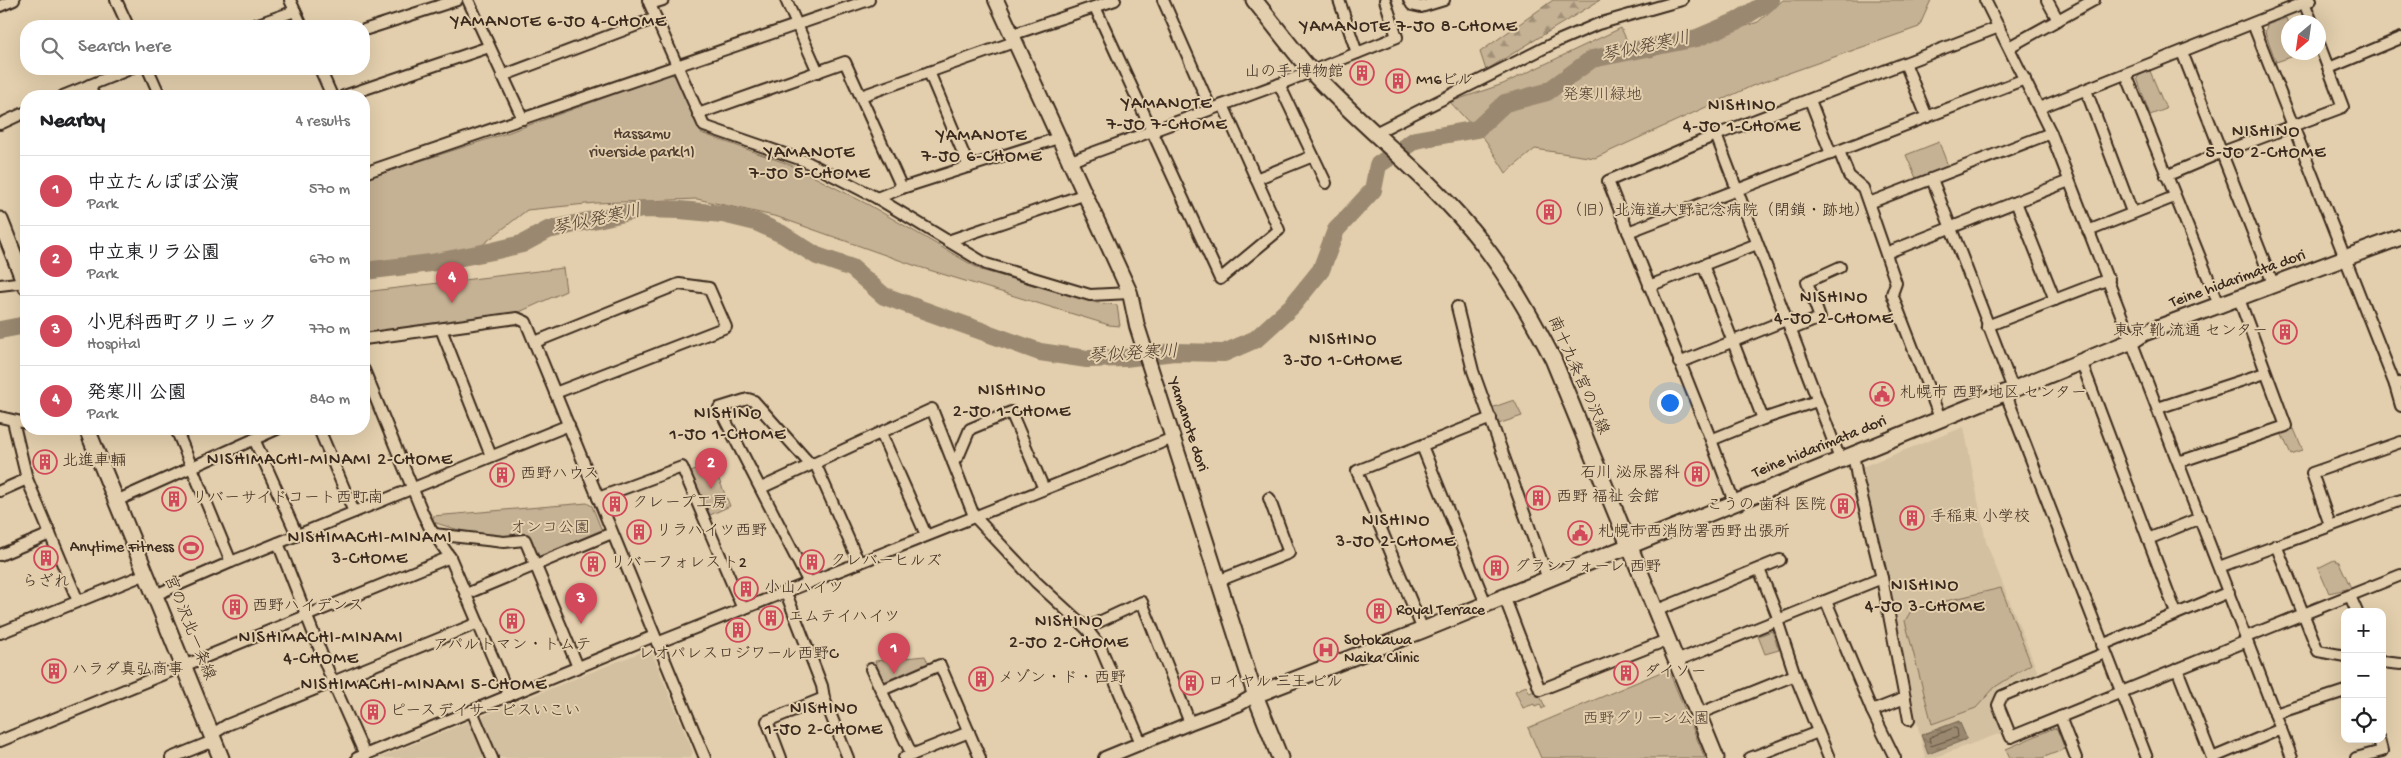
<!DOCTYPE html>
<meta charset="utf-8">
<style>
body{margin:0;font-family:"Gochi Hand","Klee One",sans-serif;background:#f2f2f2;color:#202124}
.controls{position:absolute;right:15px;bottom:15px;display:grid;overflow:hidden;border-radius:10px;box-shadow:0 5px 20px #0002}
.controls button{width:45px;height:45px;display:grid;place-items:center;padding:0;border:0;border-bottom:1px solid #e0e0e0;background:#fff;color:#202124;font:25px sans-serif}
.compass{position:absolute;left:2281px;top:15px;width:45px;height:45px;border-radius:50%;background:#fff;box-shadow:0 5px 20px #0002;rotate:209deg}
.you{position:absolute;left:1669px;top:402px;width:18px;height:18px;margin:-12px;border:4px solid #fff;border-radius:50%;background:#1a73e8;box-shadow:0 0 0 8px #1a73e833}
.badge{display:grid;place-items:center;width:32px;height:32px;border-radius:50%;background:#d1495b;color:#fff;font-size:16px;font-weight:700}
.pin{position:absolute;translate:-50% -41px;filter:drop-shadow(0 1px 2px #0008)}
.pin::after{content:'';position:absolute;top:26px;width:18px;height:15px;background:inherit;clip-path:polygon(0 0,100% 0,50% 100%)}
.list{margin:0;padding:0;list-style:none}
h2{display:flex;justify-content:space-between;align-items:center;height:65px;margin:0;padding:0 20px;font-size:21px}
h2 small{font-size:16px;font-weight:400;color:#757577}
.list li{display:grid;grid-template-columns:32px 1fr auto;gap:15px;align-items:center;box-sizing:border-box;height:70px;padding:0 20px;border-top:1px solid #e0e0e0}
.list b{display:block;font-size:19px;white-space:nowrap}
.list p{margin:0;font-size:16px;white-space:nowrap;color:#757577}
.list em{font-size:16px;font-style:normal;color:#757577}
.icon{flex:none;width:28px;height:28px;fill:none;stroke:currentColor;stroke-width:2;stroke-linecap:round;stroke-linejoin:round}
.map{position:relative;flex:none;width:2401px;height:758px;overflow:hidden}
.search{position:absolute;background:#fff;box-shadow:0 5px 20px #0002;left:20px;top:20px;width:350px;height:55px;display:flex;align-items:center;gap:12px;box-sizing:border-box;padding:0 18px;border-radius:20px;color:#757577;font-size:19px}
.panel{position:absolute;background:#fff;box-shadow:0 5px 20px #0002;left:20px;top:90px;width:350px;height:345px;border-radius:20px}
.map>svg:first-child{display:block}
.built{fill:#d3c0a0}
.green{fill:#c5b193;stroke:#806e58}
.forest{fill:url(#forest-firs);stroke:#806e58}
.water{fill:url(#water-ripples);stroke:#74624f}
.lines{fill:none;stroke-linecap:round;stroke-linejoin:round}
.shore{stroke:#61503e;stroke-width:1}
.river{stroke:#9a886f;stroke-width:18}
.minor-casing{stroke:#3b2a1e;stroke-width:14}
.tertiary-casing{stroke:#3b2a1e;stroke-width:16}
.secondary-casing{stroke:#3b2a1e;stroke-width:18}
.primary-casing{stroke:#3b2a1e;stroke-width:19}
.minor{stroke:#e3cfad;stroke-width:10}
.tertiary{stroke:#e3cfad;stroke-width:12}
.secondary{stroke:#e3cfad;stroke-width:14}
.primary{stroke:#e3cfad;stroke-width:15}
.labels{text-anchor:middle;dominant-baseline:central;stroke-width:4;stroke-linejoin:round;paint-order:stroke}
.poi-label{font-size:16px;fill:#3b2a1e;stroke:#e3cfad;text-anchor:start}
.park-label{font-size:16px;fill:#503e30;stroke:#e3cfad}
.street-label{font-size:16px;fill:#3b2a1e;stroke:#e3cfad}
.neighbourhood-label{font-size:18px;letter-spacing:1px;fill:#3b2a1e;stroke:#e3cfad}
.water-label{font-size:18px;font-style:italic;fill:#4e3d2e;stroke:#e3cfad}
</style>
<div class="map">
<svg width="2401" height="758" viewBox="0 0 2401 758">
<defs>
<pattern id="forest-firs" width="22" height="20" patternUnits="userSpaceOnUse" patternTransform="scale(1.25)"><rect width="22" height="20" fill="#c5b193"/><path d="M5 1l3.5 6h-7zM16 11l3.5 6h-7z" fill="#a19077"/></pattern>
<pattern id="water-ripples" width="26" height="14" patternUnits="userSpaceOnUse" patternTransform="scale(1.25)"><rect width="26" height="14" fill="#9a886f"/><path d="M2 4q2-2 4 0t4 0M15 11q2-2 4 0t4 0" fill="none" stroke="#7f6f5b"/></pattern>
</defs>
<rect width="100%" height="100%" fill="#e3cfad"/>
<filter id="ink" filterUnits="userSpaceOnUse"><feTurbulence type="fractalNoise" baseFrequency=".02" numOctaves="2"/><feDisplacementMap in="SourceGraphic" scale="10" xChannelSelector="R" yChannelSelector="G"/><feConvolveMatrix kernelMatrix="1 2 1 2 8 2 1 2 1" color-interpolation-filters="sRGB"/></filter>
<g filter="url(#ink)">
<g class="built">
<polygon points="1964,427 1986,542 2038,673 1999,688 1992,700 2001,733 1933,758 1925,758 1859,468"/>
<polygon points="641,652 653,655 693,752 690,758 379,758"/>
</g>
<g class="green">
<polygon points="1783,0 1931,0 1919,27 1752,86 1595,158 1535,149 1506,173 1486,141 1450,102 1503,84 1621,28 1628,43 1650,57 1758,22"/>
<polygon points="2286,18 2288,24 2288,52 2300,54 2276,62 2265,32 2267,25"/>
<polygon points="2150,71 2166,109 2150,115 2137,78 2140,75"/>
<polygon points="670,74 675,76 701,133 791,165 869,205 981,270 1097,303 1117,305 1120,326 1109,325 916,266 778,217 697,199 596,203 527,210 477,249 373,263 364,261 364,179 504,134"/>
<polygon points="1939,142 1948,166 1916,178 1906,155"/>
<polygon points="563,268 566,291 515,314 364,334 364,292"/>
<polygon points="1514,400 1522,416 1498,424 1491,408"/>
<polygon points="2294,429 2303,450 2291,454 2281,433"/>
<polygon points="712,463 730,506 710,515 691,472"/>
<path d="M 587,503 L 592,506 L 602,531 L 600,535 L 542,558 L 537,557 L 527,535 C 492,539 466,533 433,522 L 433,516 Z"/>
<polygon points="2334,560 2339,562 2351,588 2329,593 2318,568"/>
<polygon points="2001,588 2031,664 1995,687 1976,708 1932,724 1905,621 1912,609"/>
<polygon points="1772,631 1779,650 1765,654 1758,636"/>
<polygon points="925,656 929,665 885,684 875,661"/>
<polygon points="1668,669 1705,758 1541,758 1528,728"/>
<polygon points="1526,686 1530,693 1537,689 1545,707 1542,709 1540,704 1535,706 1534,704 1523,708 1515,691"/>
<polygon points="2054,728 2057,729 2065,749 2042,758 2010,758 2006,749"/>
</g>
<polygon class="forest" points="1553,0 1600,0 1486,70 1480,52"/>
<polygon class="water" points="1959,721 1967,739 1928,754 1921,735"/>
<g class="lines">
<polygon class="shore" points="1954,728 1957,729 1958,737 1931,746 1929,738"/>
<g class="river">
<polyline points="364,271 431,263 493,251 522,244 548,230 642,209 680,210 723,214 756,222 782,234 817,256 852,268 884,296 1040,352 1087,359 1125,358 1174,352 1224,353 1256,339 1292,306 1321,270 1336,230 1373,190 1378,165 1415,140 1477,129 1505,103 1547,92 1592,59 1697,38 1737,21 1771,0"/>
<polyline points="0,330 26,325"/>
</g>
<g class="minor-casing">
<g id="minor">
<polyline points="116,0 128,26"/>
<polyline points="290,0 302,26"/>
<polyline points="468,0 523,119"/>
<polyline points="648,0 704,126 805,161 877,198 986,264 1090,295 1130,293"/>
<polyline points="786,0 818,72"/>
<polyline points="1163,0 1211,109"/>
<polyline points="1339,0 1357,53"/>
<polyline points="1409,0 1412,5 1421,7 1444,0"/>
<polyline points="1985,0 2051,133 2292,758"/>
<polyline points="2047,0 2058,20"/>
<polyline points="2303,0 2312,22"/>
<polyline points="650,4 663,0"/>
<polyline points="0,6 14,0"/>
<polyline points="1095,7 1220,279 1279,230 1223,105"/>
<polyline points="2253,24 2395,385"/>
<polyline points="252,26 295,11"/>
<polyline points="364,30 457,0"/>
<polyline points="1011,35 1115,0"/>
<polyline points="2009,47 2094,0"/>
<polyline points="2182,52 2274,286"/>
<polyline points="1905,63 1927,117"/>
<polyline points="2329,68 2401,38"/>
<polyline points="148,69 160,96"/>
<polyline points="320,69 332,96"/>
<polyline points="929,72 969,167"/>
<polyline points="2126,74 2220,307"/>
<polyline points="502,76 656,18"/>
<polyline points="1279,84 1326,183"/>
<polyline points="89,85 94,96"/>
<polyline points="2086,90 2132,212"/>
<polyline points="63,96 130,69"/>
<polyline points="344,96 489,47"/>
<polyline points="861,96 1014,42"/>
<polyline points="1810,100 1831,154"/>
<polyline points="2039,108 2311,0"/>
<polyline points="698,114 845,62 902,188"/>
<polyline points="0,124 26,112"/>
<polyline points="1375,133 1558,41 1598,24 1682,0"/>
<polyline points="1716,135 1608,181 1711,440 1734,502"/>
<polyline points="1839,151 1849,176 1863,188 1896,283 1892,294 1940,418"/>
<polyline points="1068,162 1285,82 1397,37 1385,0"/>
<polyline points="364,173 869,0"/>
<polyline points="2166,176 2220,153 2343,107 2318,41"/>
<polyline points="1256,179 1313,156"/>
<polyline points="1932,179 2013,389"/>
<polyline points="877,198 902,188 1058,138"/>
<polyline points="2016,202 2055,300"/>
<polyline points="1869,203 2051,133"/>
<polyline points="2088,231 2174,197"/>
<polyline points="1628,232 2025,79"/>
<polyline points="948,241 1083,195"/>
<polyline points="1886,253 2069,181"/>
<polyline points="1703,265 1763,419"/>
<polyline points="0,285 25,282"/>
<polyline points="1649,286 1757,244"/>
<polyline points="1457,307 1473,371 1548,579"/>
<polyline points="1987,326 2109,279"/>
<polyline points="441,329 491,456"/>
<polyline points="1790,330 1820,318 1807,282 1840,267"/>
<polyline points="364,339 517,318 526,322 705,758"/>
<polyline points="535,342 679,284 709,288 726,327 555,393"/>
<polyline points="2081,361 2176,613"/>
<polyline points="1679,363 1786,320"/>
<polyline points="364,370 423,514 430,528 450,557 509,696"/>
<polyline points="2399,383 2395,385 2401,406"/>
<polyline points="2005,392 2147,758"/>
<polyline points="2158,408 2265,373"/>
<polyline points="0,417 26,423"/>
<polyline points="13,421 27,479 78,601"/>
<polyline points="176,429 231,562"/>
<polyline points="319,429 354,512"/>
<polyline points="881,433 926,535"/>
<polyline points="254,439 297,535"/>
<polyline points="1711,440 1763,419 1817,401"/>
<polyline points="1422,446 1486,604"/>
<polyline points="1853,453 1857,477 1882,578 1909,720"/>
<polyline points="1840,459 1716,135 1999,27"/>
<polyline points="953,462 959,455 970,429 1011,412 1044,489"/>
<polyline points="2179,462 2286,426 2239,299"/>
<polyline points="815,463 859,563"/>
<polyline points="761,488 932,409 974,516 1036,582 1086,628 1100,646 1141,743"/>
<polyline points="0,491 27,479"/>
<polyline points="598,498 682,467 743,609"/>
<polyline points="116,501 277,429"/>
<polyline points="2330,525 2312,473 2401,442"/>
<polyline points="434,534 504,542 525,540 578,667"/>
<polyline points="2148,539 2200,518"/>
<polyline points="278,543 333,683 365,755"/>
<polyline points="2276,545 2318,651 2345,656"/>
<polyline points="0,555 50,534"/>
<polyline points="2219,567 2401,500"/>
<polyline points="1759,569 1779,620"/>
<polyline points="1218,581 1289,553 1269,498"/>
<polyline points="809,583 719,408 748,399 754,401 810,464"/>
<polyline points="786,593 822,686 824,698 848,758"/>
<polyline points="466,594 612,533"/>
<polyline points="155,595 231,562 569,425"/>
<polyline points="1504,596 1540,690 1667,640"/>
<polyline points="2350,596 2357,612"/>
<polyline points="1826,601 1872,711 1895,758"/>
<polyline points="1655,611 1780,560"/>
<polyline points="1777,620 1795,675 1829,758"/>
<polyline points="1086,628 1142,602 1190,723"/>
<polyline points="1423,630 1357,471 1491,418"/>
<polyline points="0,633 146,574"/>
<polyline points="2246,637 2401,575"/>
<polyline points="657,643 1173,438"/>
<polyline points="2102,645 2229,592"/>
<polyline points="2105,653 2002,696 1998,705 2011,737 2247,641"/>
<polyline points="1676,661 1882,578"/>
<polyline points="2382,662 2401,664"/>
<polyline points="871,669 912,755"/>
<polyline points="2177,669 2212,758"/>
<polyline points="882,690 940,665 980,758"/>
<polyline points="472,711 492,758"/>
<polyline points="1872,711 1905,698"/>
<polyline points="1698,714 1795,675"/>
<polyline points="2275,714 2345,691"/>
<polyline points="2060,717 2076,758"/>
<polyline points="211,735 227,725 478,623"/>
<polyline points="0,741 450,557"/>
<polyline points="171,758 213,741"/>
<polyline points="357,758 654,636"/>
<polyline points="781,758 767,721 824,698"/>
<polyline points="904,758 969,732"/>
<polyline points="1750,758 1818,732"/>
<polyline points="2212,758 2281,729"/>
<polyline points="2356,758 2382,751 2379,739"/>
</g>
</g>
<g class="tertiary-casing">
<polyline id="tertiary" points="1105,758 1190,723 1238,705 1255,695"/>
</g>
<g class="secondary-casing">
<polyline id="secondary" points="996,0 1130,293 1137,326 1255,695"/>
</g>
<g class="primary-casing">
<g id="primary">
<path d="M 1254,0 C 1273,23 1291,48 1311,71 C 1366,131 1432,178 1482,243 C 1510,279 1532,318 1553,359 L 1716,758"/>
<polyline points="0,220 26,286"/>
<polyline points="87,429 221,758"/>
<polyline points="1280,758 1255,695 1423,630 2132,341 2144,333 2401,237"/>
</g>
</g>
<use href="#minor" class="minor"/>
<use href="#tertiary" class="tertiary"/>
<use href="#secondary" class="secondary"/>
<use href="#primary" class="primary"/>
</g>
</g>
<defs>
<g id="building-ring" transform="scale(1.25)"><circle r="9.5" fill="#e3cfad" stroke="#d1495b" stroke-width="1.5"/><path d="M-4-6H4V6H1V3H-1V6H-4ZM-2.5-4.3h1.7v1.8h-1.7ZM.8-4.3h1.7v1.8H.8ZM-2.5-1h1.7V.8h-1.7ZM.8-1h1.7V.8H.8Z" fill="#d1495b"/></g>
<g id="civic-ring" transform="scale(1.25)"><circle r="9.5" fill="#e3cfad" stroke="#d1495b" stroke-width="1.5"/><path d="M-.6-6.5H3V-4.5H.6V-3L4-1V1h2V6H-6V1h2V-1L-.6-3ZM-1.2 2.5V6h2.4V2.5Z" fill="#d1495b"/></g>
<g id="stadium-ring" transform="scale(1.25)"><circle r="9.5" fill="#e3cfad" stroke="#d1495b" stroke-width="1.5"/><path d="M0-5a6.5 5 0 1 0 0 10a6.5 5 0 1 0 0-10ZM-3.5-1.8h7v3.6h-7Z" fill="#d1495b"/></g>
<g id="hospital-ring" transform="scale(1.25)"><circle r="9.5" fill="#e3cfad" stroke="#d1495b" stroke-width="1.5"/><path d="M-5-5h3v3.5h4V-5h3V5h-3V1.5h-4V5h-3Z" fill="#d1495b"/></g>
</defs>
<g fill-rule="evenodd">
<use href="#building-ring" x="1362" y="73"/>
<use href="#building-ring" x="1398" y="81"/>
<use href="#building-ring" x="1549" y="212"/>
<use href="#building-ring" x="2285" y="332"/>
<use href="#civic-ring" x="1882" y="394"/>
<use href="#building-ring" x="45" y="462"/>
<use href="#building-ring" x="1697" y="474"/>
<use href="#building-ring" x="502" y="475"/>
<use href="#building-ring" x="1538" y="498"/>
<use href="#building-ring" x="174" y="499"/>
<use href="#building-ring" x="615" y="504"/>
<use href="#building-ring" x="1843" y="506"/>
<use href="#building-ring" x="1912" y="518"/>
<use href="#building-ring" x="639" y="532"/>
<use href="#civic-ring" x="1580" y="533"/>
<use href="#stadium-ring" x="191" y="548"/>
<use href="#building-ring" x="46" y="558"/>
<use href="#building-ring" x="812" y="562"/>
<use href="#building-ring" x="593" y="564"/>
<use href="#building-ring" x="1496" y="568"/>
<use href="#building-ring" x="746" y="589"/>
<use href="#building-ring" x="235" y="607"/>
<use href="#building-ring" x="1379" y="611"/>
<use href="#building-ring" x="771" y="618"/>
<use href="#building-ring" x="512" y="621"/>
<use href="#building-ring" x="738" y="630"/>
<use href="#hospital-ring" x="1326" y="650"/>
<use href="#building-ring" x="54" y="671"/>
<use href="#building-ring" x="1626" y="673"/>
<use href="#building-ring" x="981" y="679"/>
<use href="#building-ring" x="1191" y="683"/>
<use href="#building-ring" x="373" y="712"/>
</g>
<g class="labels">
<g class="poi-label">
<text x="1344" y="73" text-anchor="end">山の手 博物館</text>
<text x="1416" y="81">M16ビル</text>
<text x="1566" y="212">（旧）北海道大野記念病院（閉鎖・跡地）</text>
<text x="2268" y="332" text-anchor="end">東京 靴 流通 センター</text>
<text x="1900" y="394">札幌市 西野 地区 センター</text>
<text x="62" y="462">北進車輛</text>
<text x="1680" y="474" text-anchor="end">石川 泌尿器科</text>
<text x="520" y="475">西野ハウス</text>
<text x="1556" y="498">西野 福祉 会館</text>
<text x="192" y="499">リバーサイドコート西町南</text>
<text x="632" y="504">クレープ工房</text>
<text x="1826" y="506" text-anchor="end">こうの 歯科 医院</text>
<text x="1930" y="518">手稲東 小学校</text>
<text x="656" y="532">リラハイツ西野</text>
<text x="1598" y="533">札幌市西消防署西野出張所</text>
<text x="174" y="548" text-anchor="end">Anytime Fitness</text>
<text x="830" y="562">クレバーヒルズ</text>
<text x="610" y="564">リバーフォレスト2</text>
<text x="1514" y="568">グランフォーレ 西野</text>
<text x="46" y="583" text-anchor="middle">らざれ</text>
<text x="764" y="589">小山ハイツ</text>
<text x="252" y="607">西野ハイデンス</text>
<text x="1396" y="611">Royal Terrace</text>
<text x="788" y="618">エムテイハイツ</text>
<text x="1344" y="641">Sotokawa<tspan x="1344" dy="18">Naika Clinic</tspan></text>
<text x="512" y="646" text-anchor="middle">アパルトマン・トムテ</text>
<text x="738" y="655" text-anchor="middle">レオパレスロジワール西野C</text>
<text x="72" y="671">ハラダ真弘商事</text>
<text x="1644" y="673">ダイソー</text>
<text x="998" y="679">メゾン・ド・西野</text>
<text x="1208" y="683">ロイヤル 三王 ビル</text>
<text x="390" y="712">ピースデイサービスいこい</text>
</g>
<g class="park-label">
<text x="1602" y="96">発寒川緑地</text>
<text x="642" y="135">Hassamu<tspan x="642" dy="18">riverside park(1)</tspan></text>
<text x="550" y="529">オンコ公園</text>
<text x="1646" y="720">西野グリーン公園</text>
</g>
<g class="street-label">
<text transform="translate(2238 280) rotate(-20)">Teine hidarimata dori</text>
<text transform="translate(1577 376) rotate(66)">南十九条宮の沢線</text>
<text transform="translate(1187 425) rotate(72)">Yamanote dori</text>
<text transform="translate(1820 448) rotate(-22)">Teine hidarimata dori</text>
<text transform="translate(188 628) rotate(68)">宮の沢北一条線</text>
</g>
<g class="neighbourhood-label">
<text x="559" y="22">YAMANOTE 6-JO 4-CHOME</text>
<text x="1409" y="27">YAMANOTE 7-JO 8-CHOME</text>
<text x="1167" y="104">YAMANOTE<tspan x="1167" dy="21">7-JO 7-CHOME</tspan></text>
<text x="1742" y="106">NISHINO<tspan x="1742" dy="21">4-JO 1-CHOME</tspan></text>
<text x="2266" y="132">NISHINO<tspan x="2266" dy="21">5-JO 2-CHOME</tspan></text>
<text x="982" y="136">YAMANOTE<tspan x="982" dy="21">7-JO 6-CHOME</tspan></text>
<text x="810" y="153">YAMANOTE<tspan x="810" dy="21">7-JO 5-CHOME</tspan></text>
<text x="1834" y="298">NISHINO<tspan x="1834" dy="21">4-JO 2-CHOME</tspan></text>
<text x="1343" y="340">NISHINO<tspan x="1343" dy="21">3-JO 1-CHOME</tspan></text>
<text x="1012" y="391">NISHINO<tspan x="1012" dy="21">2-JO 1-CHOME</tspan></text>
<text x="728" y="414">NISHINO<tspan x="728" dy="21">1-JO 1-CHOME</tspan></text>
<text x="330" y="460">NISHIMACHI-MINAMI 2-CHOME</text>
<text x="1396" y="521">NISHINO<tspan x="1396" dy="21">3-JO 2-CHOME</tspan></text>
<text x="370" y="538">NISHIMACHI-MINAMI<tspan x="370" dy="21">3-CHOME</tspan></text>
<text x="1925" y="586">NISHINO<tspan x="1925" dy="21">4-JO 3-CHOME</tspan></text>
<text x="1069" y="622">NISHINO<tspan x="1069" dy="21">2-JO 2-CHOME</tspan></text>
<text x="321" y="638">NISHIMACHI-MINAMI<tspan x="321" dy="21">4-CHOME</tspan></text>
<text x="424" y="685">NISHIMACHI-MINAMI 5-CHOME</text>
<text x="824" y="709">NISHINO<tspan x="824" dy="21">1-JO 2-CHOME</tspan></text>
</g>
<g class="water-label">
<text transform="translate(1646 48) rotate(-12)">琴似発寒川</text>
<text transform="translate(597 221) rotate(-12)">琴似発寒川</text>
<text transform="translate(1133 355) rotate(-3)">琴似発寒川</text>
</g>
</g>
</svg>
<div class="controls">
<button>+</button>
<button>−</button>
<button><svg class="icon" aria-label="locate" viewBox="0 0 24 24"><circle cx="12" cy="12" r="6"/><path d="M12 2v4M12 18v4M2 12h4M18 12h4"/></svg></button>
</div>
<svg class="compass" viewBox="-18 -18 36 36"><path d="M0-13l5 13h-10z" fill="#e53935"/><path d="M0 13l5-13h-10z" fill="#757577"/></svg>
<div class="you"></div>
<div class="pin badge" style="left:894px;top:674px">1</div>
<div class="pin badge" style="left:711px;top:489px">2</div>
<div class="pin badge" style="left:581px;top:624px">3</div>
<div class="pin badge" style="left:452px;top:303px">4</div>
<div class="search"><svg class="icon" aria-label="search" viewBox="0 0 24 24"><circle cx="10" cy="10" r="6"/><path d="M15 15l6 6"/></svg>Search here</div>
<section class="panel">
<h2>Nearby<small>4 results</small></h2>
<ul class="list">
<li><span class="badge">1</span><div><b>中立たんぽぽ公演</b><p>Park</p></div><em>570 m</em></li>
<li><span class="badge">2</span><div><b>中立東リラ公園</b><p>Park</p></div><em>670 m</em></li>
<li><span class="badge">3</span><div><b>小児科西町クリニック</b><p>Hospital</p></div><em>770 m</em></li>
<li><span class="badge">4</span><div><b>発寒川 公園</b><p>Park</p></div><em>840 m</em></li>
</ul>
</section>
</div>
